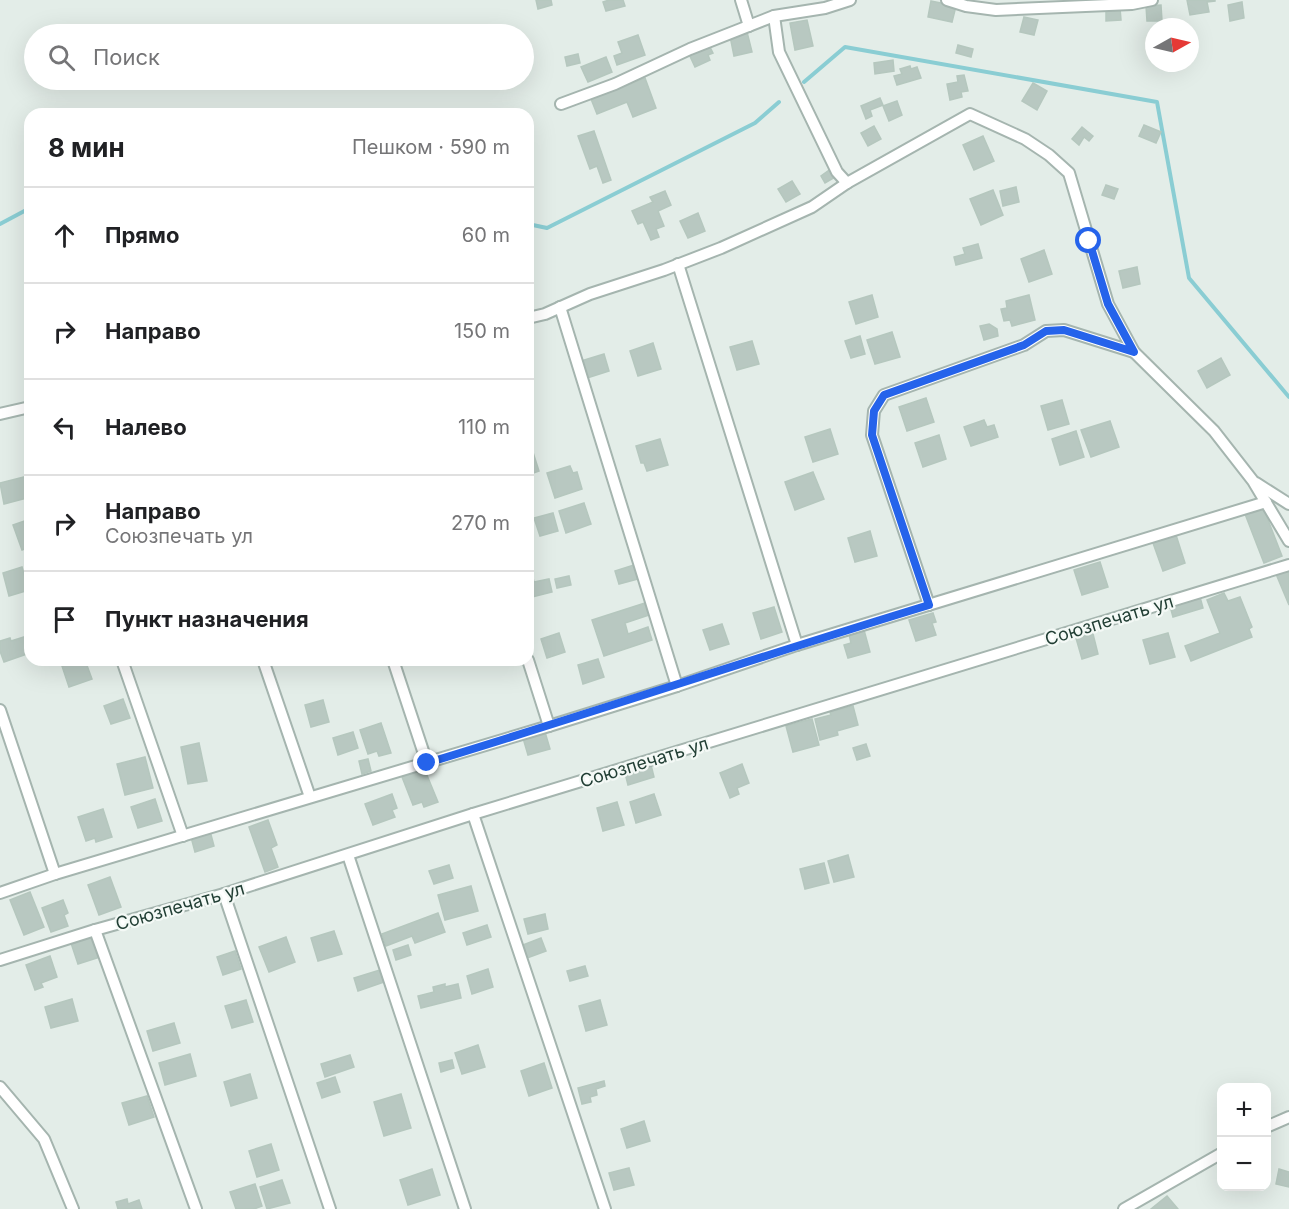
<!DOCTYPE html>
<html lang="ru">
<meta charset="utf-8">
<style>
body{margin:0;font-family:Inter,sans-serif;background:#f6f6f6;color:#202124}
.controls{position:absolute;right:18px;bottom:18px;display:grid;overflow:hidden;border-radius:12px;box-shadow:0 6px 24px #0002}
.controls button{width:54px;height:54px;display:grid;place-items:center;padding:0;border:0;border-bottom:2px solid #e0e0e0;background:#fff;color:#202124;font:30px sans-serif}
.compass{position:absolute;left:1145px;top:18px;width:54px;height:54px;border-radius:50%;background:#fff;box-shadow:0 6px 24px #0002;rotate:82deg}
.stop{position:absolute;width:18px;height:18px;margin:-14px;border:4px solid #2563eb;border-radius:50%;background:#fff}
.stop.end{background:#2563eb;border-color:#fff;box-shadow:0 2px 6px #0008}
.list{margin:0;padding:0;list-style:none}
h2{display:flex;justify-content:space-between;align-items:center;height:78px;margin:0;padding:0 24px;font-size:26px}
h2 small{font-size:20px;font-weight:400;color:#757577}
.list li{display:grid;grid-template-columns:39px 1fr auto;gap:18px;align-items:center;box-sizing:border-box;height:96px;padding:0 24px;border-top:2px solid #e0e0e0}
.list b{display:block;font-size:22px;white-space:nowrap}
.list p{margin:0;font-size:20px;white-space:nowrap;color:#757577}
.list em{font-size:20px;font-style:normal;color:#757577}
.icon{flex:none;width:33px;height:33px;fill:none;stroke:currentColor;stroke-width:2;stroke-linecap:round;stroke-linejoin:round}
.map{position:relative;flex:none;width:1289px;height:1209px;overflow:hidden}
.search{position:absolute;background:#fff;box-shadow:0 6px 24px #0002;left:24px;top:24px;width:510px;height:66px;display:flex;align-items:center;gap:15px;box-sizing:border-box;padding:0 21px;border-radius:33px;color:#757577;font-size:22px}
.panel{position:absolute;background:#fff;box-shadow:0 6px 24px #0002;left:24px;top:108px;width:510px;height:558px;border-radius:18px}
.map>svg:first-child{display:block}
.lines{fill:none;stroke-linecap:round;stroke-linejoin:round}
.stream{stroke:#8acdd3;stroke-width:4}
.building{fill:#b8c8c1;stroke:#b5c7be;stroke-width:1.5}
.street-casing{stroke:#a5b5af;stroke-width:14}
.street{stroke:#fff;stroke-width:10}
.route{stroke:#2563eb;stroke-width:8}
.labels{text-anchor:middle;dominant-baseline:central;stroke-width:4.5;stroke-linejoin:round;paint-order:stroke}
.street-label{font-size:18px;fill:#223f35;stroke:#f4f9f6}
</style>
<div class="map">
<svg width="1289" height="1209" viewBox="0 0 1289 1209">
<rect width="100%" height="100%" fill="#e3ede8"/>
<g class="lines">
<g class="stream">
<polyline points="804,82 845,47 1157,102 1189,278 1289,397"/>
<polyline points="0,224 30,208"/>
<polyline points="528,224 547,228 755,123 779,102"/>
</g>
</g>
<g class="building">
<polygon points="536,0 551,0 552,5 538,9"/>
<polygon points="609,0 623,0 625,6 606,11 603,2"/>
<polygon points="1187,0 1215,0 1215,1 1207,2 1209,12 1190,15"/>
<polygon points="931,1 956,6 952,22 928,17"/>
<polygon points="1242,2 1244,18 1230,21 1228,5"/>
<polygon points="1161,5 1162,21 1147,21 1146,6"/>
<polygon points="1120,8 1121,20 1106,21 1106,9"/>
<polygon points="1024,17 1038,20 1034,35 1020,32"/>
<polygon points="807,20 813,46 795,50 790,23"/>
<polygon points="747,32 752,52 734,56 730,36"/>
<polygon points="638,35 645,55 617,65 614,56 622,53 618,42"/>
<polygon points="709,45 713,53 708,55 710,60 695,67 689,54"/>
<polygon points="958,45 973,49 971,57 956,53"/>
<polygon points="578,54 580,63 567,66 565,57"/>
<polygon points="606,57 612,72 588,82 581,67"/>
<polygon points="893,60 894,71 875,74 874,63"/>
<polygon points="910,66 911,69 917,67 921,78 897,85 894,76 902,74 900,69"/>
<polygon points="964,75 968,91 961,92 962,97 950,100 947,84 958,82 957,76"/>
<polygon points="645,78 656,108 633,117 627,102 597,114 591,99"/>
<polygon points="1033,83 1047,91 1037,110 1022,101"/>
<polygon points="880,98 883,105 870,110 872,116 866,119 861,106"/>
<polygon points="897,101 902,115 889,121 883,106"/>
<polygon points="1144,125 1161,132 1156,143 1139,136"/>
<polygon points="874,126 881,139 868,146 861,133"/>
<polygon points="1082,127 1093,136 1089,141 1084,137 1079,145 1072,139"/>
<polygon points="594,131 611,180 603,183 597,166 590,169 578,136"/>
<polygon points="983,136 994,161 974,170 963,145"/>
<polygon points="832,168 837,176 825,183 821,176"/>
<polygon points="792,181 800,194 786,202 778,189"/>
<polygon points="1106,185 1118,189 1114,199 1102,195"/>
<polygon points="1016,187 1019,202 1003,206 1000,191"/>
<polygon points="993,190 1003,215 981,225 970,199"/>
<polygon points="665,191 671,205 658,211 664,226 656,229 659,237 651,240 643,222 638,224 632,211 653,202 650,197"/>
<polygon points="698,213 705,231 688,238 680,221"/>
<polygon points="978,244 982,258 956,265 954,257 965,254 963,248"/>
<polygon points="1044,250 1052,274 1029,282 1021,259"/>
<polygon points="1137,267 1140,284 1123,288 1119,271"/>
<polygon points="872,295 878,317 856,324 849,302"/>
<polygon points="1029,295 1035,320 1012,326 1010,320 1004,321 1001,309 1007,308 1006,301"/>
<polygon points="989,324 997,329 998,336 984,340 980,326"/>
<polygon points="892,332 900,357 875,364 867,340"/>
<polygon points="860,336 865,354 851,358 845,341"/>
<polygon points="752,341 759,364 737,370 730,347"/>
<polygon points="653,343 661,369 638,376 630,351"/>
<polygon points="604,354 609,371 587,378 581,361"/>
<polygon points="1221,358 1230,375 1207,388 1198,371"/>
<polygon points="926,398 934,422 907,431 899,407"/>
<polygon points="1062,400 1069,424 1048,430 1041,406"/>
<polygon points="984,420 987,427 994,425 998,437 971,446 964,427"/>
<polygon points="1110,421 1119,447 1091,457 1081,430"/>
<polygon points="830,429 838,454 813,462 805,437"/>
<polygon points="1076,431 1084,457 1060,465 1052,439"/>
<polygon points="939,435 946,459 923,467 915,443"/>
<polygon points="660,439 668,465 647,471 644,463 641,463 636,446"/>
<polygon points="531,446 539,471 528,475 528,447"/>
<polygon points="570,466 573,473 577,472 582,489 555,498 547,473"/>
<polygon points="813,472 824,499 795,510 785,482"/>
<polygon points="24,477 27,489 25,489 27,498 4,504 0,483"/>
<polygon points="584,503 591,524 566,533 559,511"/>
<polygon points="1263,507 1282,556 1264,563 1245,514"/>
<polygon points="553,513 558,531 540,536 534,518"/>
<polygon points="30,519 30,547 22,550 13,525"/>
<polygon points="870,531 877,556 855,562 848,538"/>
<polygon points="1176,535 1185,563 1163,571 1153,543"/>
<polygon points="1100,562 1108,587 1082,595 1074,570"/>
<polygon points="634,565 638,579 619,584 615,571"/>
<polygon points="22,567 29,590 9,596 3,573"/>
<polygon points="1288,570 1289,571 1289,605 1276,574"/>
<polygon points="569,576 571,585 557,588 555,579"/>
<polygon points="533,578 534,582 549,579 552,592 528,598 528,580"/>
<polygon points="1224,593 1228,601 1240,597 1252,627 1249,629 1252,637 1191,661 1185,646 1220,633 1207,600"/>
<polygon points="1200,597 1203,608 1173,617 1170,606"/>
<polygon points="645,603 649,615 625,623 628,634 648,627 652,640 604,656 592,620"/>
<polygon points="774,607 782,632 761,639 753,613"/>
<polygon points="933,613 936,622 932,623 936,635 916,641 909,620"/>
<polygon points="722,624 729,644 710,650 703,630"/>
<polygon points="864,630 870,652 848,658 844,645 851,643 849,634"/>
<polygon points="559,633 565,652 547,658 541,639"/>
<polygon points="1168,633 1175,657 1150,664 1143,640"/>
<polygon points="1093,634 1098,654 1082,659 1076,638"/>
<polygon points="30,635 30,653 4,662 0,651 0,641 10,638 11,641"/>
<polygon points="598,659 604,677 583,684 578,665"/>
<polygon points="70,660 85,660 92,679 69,687 61,663"/>
<polygon points="123,699 130,718 111,724 104,706"/>
<polygon points="323,700 329,722 311,727 305,705"/>
<polygon points="853,706 858,725 837,731 838,735 820,740 815,719 831,715 830,712"/>
<polygon points="812,719 819,745 793,752 786,726"/>
<polygon points="381,723 391,753 379,756 377,751 368,754 360,730"/>
<polygon points="353,732 358,748 338,755 333,738"/>
<polygon points="545,732 550,749 528,755 523,738"/>
<polygon points="199,743 207,781 188,784 181,747"/>
<polygon points="866,744 870,756 857,760 853,748"/>
<polygon points="145,757 153,788 125,795 117,764"/>
<polygon points="368,759 371,771 362,774 359,761"/>
<polygon points="742,764 749,783 737,788 739,794 730,798 720,773"/>
<polygon points="651,765 654,777 628,785 625,773"/>
<polygon points="424,768 438,802 424,807 422,802 413,805 402,777"/>
<polygon points="392,794 397,808 392,810 395,817 373,825 365,804"/>
<polygon points="654,794 661,815 636,823 630,802"/>
<polygon points="155,799 162,821 138,828 131,807"/>
<polygon points="617,802 624,825 603,831 597,808"/>
<polygon points="103,809 112,837 96,842 95,838 86,841 78,817"/>
<polygon points="268,820 277,845 271,848 278,867 265,872 249,827"/>
<polygon points="210,831 214,846 195,852 191,837"/>
<polygon points="848,855 854,877 834,882 828,861"/>
<polygon points="824,863 829,883 805,889 800,869"/>
<polygon points="449,865 453,878 434,884 429,871"/>
<polygon points="110,877 121,907 99,915 88,885"/>
<polygon points="471,886 478,911 445,920 438,895"/>
<polygon points="30,892 44,927 24,935 10,900"/>
<polygon points="63,900 68,913 64,915 68,926 51,932 42,908"/>
<polygon points="438,913 445,932 415,943 412,936 386,946 382,934"/>
<polygon points="545,914 548,929 528,934 524,919"/>
<polygon points="487,925 491,937 467,945 463,933"/>
<polygon points="334,931 342,954 318,961 311,938"/>
<polygon points="93,936 100,957 78,964 71,943"/>
<polygon points="286,937 295,962 269,972 259,947"/>
<polygon points="541,938 546,951 527,958 523,945"/>
<polygon points="408,945 411,955 396,960 393,950"/>
<polygon points="235,951 241,969 223,975 217,957"/>
<polygon points="50,956 57,977 41,983 43,987 35,990 26,965"/>
<polygon points="585,966 588,976 570,981 567,971"/>
<polygon points="488,969 493,987 472,994 467,976"/>
<polygon points="380,970 384,982 358,991 354,978"/>
<polygon points="445,984 445,987 458,984 461,998 421,1008 418,996 434,992 433,987"/>
<polygon points="72,999 78,1021 51,1028 45,1007"/>
<polygon points="246,1000 253,1022 232,1028 225,1006"/>
<polygon points="600,1000 607,1025 586,1031 579,1006"/>
<polygon points="174,1023 180,1043 153,1051 147,1031"/>
<polygon points="478,1045 485,1067 462,1074 455,1053"/>
<polygon points="190,1054 196,1076 165,1085 159,1063"/>
<polygon points="350,1055 354,1067 325,1077 321,1064"/>
<polygon points="452,1060 454,1068 441,1072 439,1063"/>
<polygon points="544,1063 552,1088 529,1096 521,1071"/>
<polygon points="250,1074 257,1098 231,1106 224,1082"/>
<polygon points="335,1077 340,1092 322,1098 317,1083"/>
<polygon points="604,1081 605,1086 596,1089 597,1095 590,1097 591,1102 582,1104 578,1088"/>
<polygon points="401,1094 411,1128 384,1136 374,1102"/>
<polygon points="147,1096 154,1117 129,1125 122,1103"/>
<polygon points="644,1121 650,1141 627,1148 621,1129"/>
<polygon points="271,1144 279,1170 257,1177 249,1151"/>
<polygon points="629,1168 634,1185 614,1190 609,1173"/>
<polygon points="432,1169 440,1195 408,1205 400,1180"/>
<polygon points="1279,1169 1289,1172 1289,1187 1276,1184"/>
<polygon points="282,1180 290,1203 267,1209 260,1187"/>
<polygon points="255,1184 262,1206 254,1209 236,1209 230,1192"/>
<polygon points="1167,1196 1178,1209 1151,1209"/>
<polygon points="127,1199 128,1204 139,1200 142,1209 118,1209 116,1202"/>
</g>
<g class="lines">
<g class="street-casing">
<g id="street">
<polyline points="741,0 749,26"/>
<polyline points="947,0 966,6 996,10 1132,4 1152,0"/>
<polyline points="774,16 779,52 837,172 847,183"/>
<polyline points="561,104 615,84 690,49 774,16 825,8 850,0"/>
<polyline points="678,264 797,645"/>
<polyline points="560,307 677,686"/>
<polyline points="528,318 545,314 590,294 664,270 721,248 812,207 847,183 970,114 1025,139 1049,155 1069,173 1108,304 1134,352 1214,431 1253,481 1289,541"/>
<polyline points="0,414 30,407"/>
<polyline points="1256,483 1289,504"/>
<polyline points="929,605 872,435 874,411 884,395 1024,345 1046,331 1064,330 1134,352"/>
<polyline points="122,660 183,836"/>
<polyline points="263,660 310,797"/>
<polyline points="393,660 427,763"/>
<polyline points="528,660 549,726"/>
<polyline points="0,710 55,874"/>
<polyline points="473,814 605,1209"/>
<polyline points="348,855 465,1209"/>
<polyline points="0,893 55,874 549,726 677,686 797,645 1266,502"/>
<polyline points="224,894 330,1209"/>
<polyline points="95,930 196,1209"/>
<polyline points="0,960 95,930 224,894 473,814 1289,565"/>
<polyline points="0,1087 44,1139 73,1209"/>
<polyline points="1266,1127 1289,1117"/>
<polyline points="1124,1209 1222,1153"/>
</g>
</g>
<use href="#street" class="street"/>
</g>
<g class="lines">
<path class="route" d="M 427,763 C 595,712 761,656 929,605 L 872,435 L 874,411 L 884,395 L 1024,345 L 1046,331 L 1064,330 L 1134,352 L 1108,304 L 1089,241"/>
</g>
<g class="labels">
<g class="street-label">
<text transform="translate(1109 620) rotate(-17)">Союзпечать ул</text>
<text transform="translate(644 762) rotate(-17)">Союзпечать ул</text>
<text transform="translate(180 906) rotate(-16)">Союзпечать ул</text>
</g>
</g>
</svg>
<div class="controls">
<button>+</button>
<button>−</button>
</div>
<svg class="compass" viewBox="-18 -18 36 36"><path d="M0-13l5 13h-10z" fill="#e53935"/><path d="M0 13l5-13h-10z" fill="#757577"/></svg>
<div class="stop" style="left:1089px;top:241px"></div>
<div class="stop end" style="left:427px;top:763px"></div>
<div class="search"><svg class="icon" aria-label="search" viewBox="0 0 24 24"><circle cx="10" cy="10" r="6"/><path d="M15 15l6 6"/></svg>Поиск</div>
<section class="panel">
<h2>8 мин<small>Пешком · 590 m</small></h2>
<ul class="list">
<li><svg class="icon" aria-label="ahead" viewBox="0 0 24 24"><path d="M12 20V5M6 11l6-6 6 6"/></svg><div><b>Прямо</b></div><em>60 m</em></li>
<li><svg class="icon" aria-label="right" viewBox="0 0 24 24"><path d="M7 20v-9h11M14 6l5 5-5 5"/></svg><div><b>Направо</b></div><em>150 m</em></li>
<li><svg class="icon" aria-label="left" viewBox="0 0 24 24"><path d="M17 20v-9H6M10 6l-5 5 5 5"/></svg><div><b>Налево</b></div><em>110 m</em></li>
<li><svg class="icon" aria-label="right" viewBox="0 0 24 24"><path d="M7 20v-9h11M14 6l5 5-5 5"/></svg><div><b>Направо</b><p>Союзпечать ул</p></div><em>270 m</em></li>
<li><svg class="icon" aria-label="arrive" viewBox="0 0 24 24"><path d="M6 21V4h12l-3 4 3 4H6"/></svg><div><b>Пункт назначения</b></div></li>
</ul>
</section>
</div>
